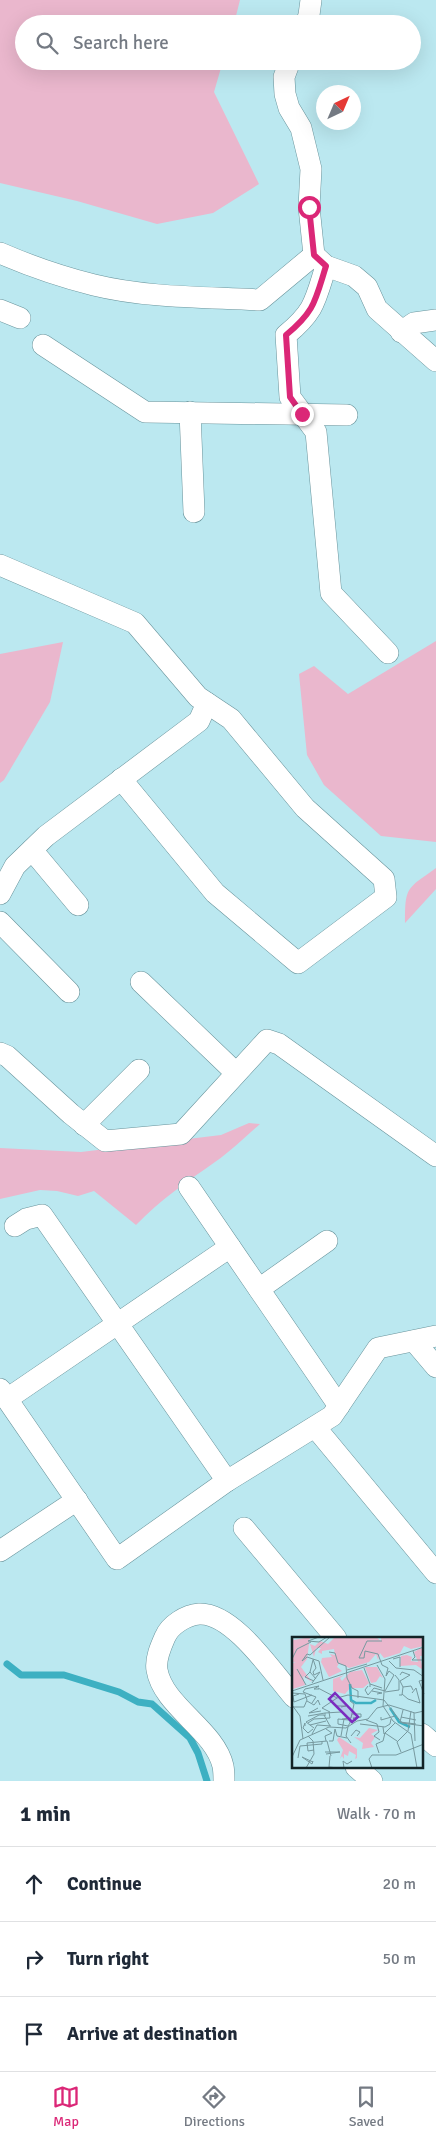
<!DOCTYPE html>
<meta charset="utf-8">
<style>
body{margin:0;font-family:Signika,sans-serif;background:#f6f6f7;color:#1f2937}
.compass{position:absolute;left:316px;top:85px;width:45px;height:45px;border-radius:50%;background:#fff;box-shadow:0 5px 20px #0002;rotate:44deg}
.stop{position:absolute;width:15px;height:15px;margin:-11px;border:4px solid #db2777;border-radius:50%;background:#fff}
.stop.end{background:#db2777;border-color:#fff;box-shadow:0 1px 5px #0008}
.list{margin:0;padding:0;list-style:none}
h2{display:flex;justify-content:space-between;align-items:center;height:65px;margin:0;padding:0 20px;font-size:21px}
h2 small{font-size:16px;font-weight:400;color:#747a83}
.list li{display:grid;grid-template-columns:32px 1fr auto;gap:15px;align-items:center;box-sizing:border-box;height:75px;padding:0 20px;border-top:1px solid #e0e1e3}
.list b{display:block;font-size:19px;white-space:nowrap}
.list em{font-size:16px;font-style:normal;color:#747a83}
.icon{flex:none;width:28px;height:28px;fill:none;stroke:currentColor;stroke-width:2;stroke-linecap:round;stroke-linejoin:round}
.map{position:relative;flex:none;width:436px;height:1781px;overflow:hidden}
.search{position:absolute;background:#fff;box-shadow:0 5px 20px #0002;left:15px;right:15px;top:15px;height:55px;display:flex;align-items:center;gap:12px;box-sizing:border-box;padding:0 18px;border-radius:28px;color:#747a83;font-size:19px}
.sheet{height:290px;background:#fff}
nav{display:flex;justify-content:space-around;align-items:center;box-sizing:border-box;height:70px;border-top:1px solid #e0e1e3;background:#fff;font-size:14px;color:#747a83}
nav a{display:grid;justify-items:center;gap:2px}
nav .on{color:#db2777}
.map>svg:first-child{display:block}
.green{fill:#eab7cd}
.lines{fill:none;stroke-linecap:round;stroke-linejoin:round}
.stream{stroke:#3db0c2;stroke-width:7}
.minor-casing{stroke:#68939b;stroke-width:22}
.minor{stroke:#fff;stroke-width:21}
.route{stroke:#db2777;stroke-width:6}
.inset-river{fill:none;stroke:#3db0c2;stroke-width:2.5}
.inset-road{fill:none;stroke:#77999f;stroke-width:1}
.view{fill:#7b2cbf;fill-opacity:0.15;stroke:#7b2cbf;stroke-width:2.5}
.inset-edge{fill:none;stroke:#122326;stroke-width:2.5}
</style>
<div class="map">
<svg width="436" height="1781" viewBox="0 0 436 1781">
<rect width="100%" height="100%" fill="#bbe8f0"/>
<g class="green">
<polygon points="0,0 240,0 234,24 24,24 24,61 223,61 214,92 259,184 213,213 157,224 77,201 0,183"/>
<polygon points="436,641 436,842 381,836 324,785 307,755 299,674 314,666 348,694"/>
<polygon points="63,642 50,702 4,780 0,783 0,654"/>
<path d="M 436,868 L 436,889 L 405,923 C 405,886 407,889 436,868 Z"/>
<path d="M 249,1123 L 260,1124 C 245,1137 231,1151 215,1162 C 188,1181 160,1200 136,1225 L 94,1191 L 78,1196 L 57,1191 L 40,1190 L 0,1199 L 0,1148 L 81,1152 L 221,1135 Z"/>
</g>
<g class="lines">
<polyline class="stream" points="7,1664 21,1675 64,1675 119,1692 138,1702 152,1704 190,1738 198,1753 207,1781"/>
<g class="minor-casing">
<g id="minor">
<polyline points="306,24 309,15 311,0"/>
<polyline points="290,61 284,77 285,94 289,108 301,128 311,169 309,207 314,255 326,266 354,276 367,287 377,309 436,361"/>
<path d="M 0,253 C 30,266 62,277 94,285 C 147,298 206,297 260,300 L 314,255"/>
<path d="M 326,266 C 315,301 315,311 286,335 L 290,397 L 316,432 L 331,593 L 388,653"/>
<polyline points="0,310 20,318"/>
<polyline points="401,332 414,323 436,320"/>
<polyline points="43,345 145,412 347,415"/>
<polyline points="190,412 194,512"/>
<polyline points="0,565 135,623 198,697 231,719 305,808 384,879 386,897 298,963 215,893 121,779"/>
<polyline points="32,850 78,905"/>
<polyline points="0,894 15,866 46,836 199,721 207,703"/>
<polyline points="0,922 69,992"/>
<polyline points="141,982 236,1073"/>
<polyline points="0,1053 7,1056 71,1114 105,1141 181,1134 267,1040 279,1044 436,1156"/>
<polyline points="84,1125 139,1070"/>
<polyline points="189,1187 339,1406"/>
<polyline points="15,1226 26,1219 42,1215 227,1481"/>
<polyline points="259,1289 327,1241"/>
<polyline points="414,1341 436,1367"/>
<polyline points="0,1389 117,1559 227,1481 332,1416 378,1348 436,1336"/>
<polyline points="7,1399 230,1247"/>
<polyline points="315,1427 436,1573"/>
<polyline points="244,1528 336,1638"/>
<polyline points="0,1551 77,1500"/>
<polyline points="422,1734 436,1746"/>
<polyline points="356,1767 372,1781"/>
<path d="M 224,1781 C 224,1776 224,1771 223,1766 C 215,1730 163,1706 157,1670 C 155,1659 161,1646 165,1637 C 170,1625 186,1615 199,1614 C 233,1612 273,1673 294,1697"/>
</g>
</g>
<use href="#minor" class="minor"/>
</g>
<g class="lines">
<path class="route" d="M 302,414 L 290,397 L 286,335 C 315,311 315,301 326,266 L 314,255 L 309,207"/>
</g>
<g transform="translate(292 1637)">
<rect width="131" height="131" fill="#bbe8f0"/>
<path d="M 0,0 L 2,3 L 18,0 L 15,22 L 9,30 L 20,45 L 11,39 L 13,48 L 1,52 L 0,26 L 4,26 L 0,25 ZM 43,0 L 84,0 L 89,4 L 89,0 L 131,0 L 132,9 L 119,12 L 112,9 L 108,16 L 92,21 L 88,16 L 86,23 L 84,17 L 77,25 L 57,31 L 47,26 L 45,30 L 50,34 L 37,40 L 29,25 L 30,21 L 40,20 L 38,17 L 43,18 L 42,12 L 30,14 L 30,17 L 26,15 L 29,11 L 24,11 L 22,20 L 18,7 L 23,9 L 28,4 L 36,7 ZM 131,10 L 131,19 L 128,19 L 131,33 L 124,28 L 108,29 L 109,19 L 115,18 L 120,20 L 119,24 L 126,25 L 122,15 ZM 73,30 L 85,30 L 91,41 L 88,39 L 84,45 L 79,46 ZM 70,33 L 77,46 L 71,51 L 58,51 L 53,57 L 41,54 L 41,42 L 52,38 L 48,41 L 50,44 L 58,35 ZM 77,91 L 86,93 L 79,97 L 83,100 L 79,106 L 82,110 L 70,112 L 71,106 L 62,100 L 68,101 ZM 47,100 L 65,112 L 65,121 L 63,122 L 64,118 L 57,114 L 56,119 L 52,117 L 52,122 L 50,119 L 48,122 L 51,113 L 45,103 Z" fill="#eab7cd"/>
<path class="inset-river" d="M 58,47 L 59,63 L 64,66 L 79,66 L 84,63M 98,71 L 107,85 L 118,90"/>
<path class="inset-road" d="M 27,0 L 16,4 L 27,5 L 35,0M 90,4 L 75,4 L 67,21 L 72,21 L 73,14 L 86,17 L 90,28 L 96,31 L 94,39 L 97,34 L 102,38 L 93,54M 121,14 L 123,20 L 120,23 L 132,23M 37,15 L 43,16 L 46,26 L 54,29 L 55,41 L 60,51 L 66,54 L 66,61M 0,22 L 5,12 L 19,5M 101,22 L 108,20 L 108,30M 21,23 L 18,35 L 24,42M 97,24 L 104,31 L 122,33 L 132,40M 85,28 L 93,42 L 91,69 L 101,84 L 119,97 L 125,131M 72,31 L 78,47M 5,32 L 14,48M 55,33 L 75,27M 18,35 L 13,40 L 22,44M 108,38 L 110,35 L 118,38 L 108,44 L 111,50M 31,43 L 27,24 L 15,20 L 10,24 L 15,17 L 18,18 L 38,0M 132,43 L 127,44 L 132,57M 20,46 L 28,35 L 22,38 L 21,35 L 24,31 L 21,22M 76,49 L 73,53 L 76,58 L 82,51 L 93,54M 78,50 L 78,47 L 90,51M 26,51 L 45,61 L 56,58 L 92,63 L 110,86 L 132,89M 0,54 L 132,10M 80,54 L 90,56 L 85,57M 11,55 L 13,52 L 27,49 L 22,52 L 27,52M 11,55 L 24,60 L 20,66M 93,55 L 107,53 L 107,43 L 103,38M 0,56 L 13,57 L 15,63 L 12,70 L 0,70M 7,57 L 1,59 L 2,65 L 20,58M 110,57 L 116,62 L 128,66 L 124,51 L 120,56M 107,58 L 110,58 L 111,50 L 119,49 L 121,53M 15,64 L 22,68 L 26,63 L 28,68M 0,68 L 8,79 L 11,102M 44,69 L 54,69 L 49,70M 26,71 L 17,76 L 29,74M 111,73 L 108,85 L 124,87M 38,75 L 30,71 L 45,61M 33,76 L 49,75M 122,76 L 123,104M 60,77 L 69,77 L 69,80 L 61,81 L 64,84M 16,79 L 33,76 L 33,79M 89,80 L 89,83 L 103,79M 109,80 L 124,83M 50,82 L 59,81 L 62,67 L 58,64M 57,83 L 46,82 L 46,87 L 56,89 L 58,86 L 58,81M 74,83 L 85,87 L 87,95 L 82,99 L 88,103M 16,86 L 22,82 L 38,81 L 37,75M 68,87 L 93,90 L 98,87 L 99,82M 18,88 L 34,84M 13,89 L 13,86 L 11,91 L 16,96 L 21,92M 56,90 L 54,99 L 59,106M 91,90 L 92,97 L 103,86M 22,91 L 14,85 L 27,78 L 32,78 L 38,89M 43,92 L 45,99 L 55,101M 20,97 L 25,88 L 39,89M 49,99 L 52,82M 59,99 L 64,93 L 68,95 L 65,99M 34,104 L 33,99 L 40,96 L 34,92M 37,104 L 41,104 L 43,92M 22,113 L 16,114 L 15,106 L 35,104 L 39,119M 33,115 L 48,115 L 34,117M 109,115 L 105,105 L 116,94 L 119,74M 87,116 L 84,107 L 91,104 L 93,96 L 105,104M 38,119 L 37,130 L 46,131M 0,120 L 8,103 L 37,90 L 54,91 L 65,84 L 76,82 L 85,71 L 97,68 L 123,76 L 132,74M 6,121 L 8,109 L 30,107 L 30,105M 21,125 L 10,120 L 20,127 L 21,124M 14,131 L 22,117 L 21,104 L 16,99M 52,131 L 51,124 L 55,127 L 60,124M 80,131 L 77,122 L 80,118 L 104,118 L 132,107"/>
<path class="view" d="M 43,56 L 66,80 L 60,85 L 37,62 Z"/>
<rect width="131" height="131" class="inset-edge"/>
</g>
</svg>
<svg class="compass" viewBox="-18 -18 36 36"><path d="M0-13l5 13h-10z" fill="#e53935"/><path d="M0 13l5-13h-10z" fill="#747a83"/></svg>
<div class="stop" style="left:309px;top:207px"></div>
<div class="stop end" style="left:302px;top:414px"></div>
<div class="search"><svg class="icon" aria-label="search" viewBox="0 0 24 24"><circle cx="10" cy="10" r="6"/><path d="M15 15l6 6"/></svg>Search here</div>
</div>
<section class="sheet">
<h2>1 min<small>Walk · 70 m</small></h2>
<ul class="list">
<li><svg class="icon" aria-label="ahead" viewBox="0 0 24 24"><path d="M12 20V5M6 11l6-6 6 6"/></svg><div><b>Continue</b></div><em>20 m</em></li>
<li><svg class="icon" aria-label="right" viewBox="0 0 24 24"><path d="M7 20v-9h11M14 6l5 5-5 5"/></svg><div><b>Turn right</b></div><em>50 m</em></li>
<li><svg class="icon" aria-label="arrive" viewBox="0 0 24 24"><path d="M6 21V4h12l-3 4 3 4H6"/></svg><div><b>Arrive at destination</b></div></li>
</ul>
</section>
<nav>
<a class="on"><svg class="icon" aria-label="map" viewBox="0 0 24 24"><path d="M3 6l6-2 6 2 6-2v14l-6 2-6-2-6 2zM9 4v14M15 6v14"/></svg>Map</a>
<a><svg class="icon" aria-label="directions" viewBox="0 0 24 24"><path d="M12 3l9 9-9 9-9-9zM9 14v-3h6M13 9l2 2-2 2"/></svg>Directions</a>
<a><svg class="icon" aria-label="saved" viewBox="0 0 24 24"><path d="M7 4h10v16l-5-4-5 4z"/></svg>Saved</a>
</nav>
